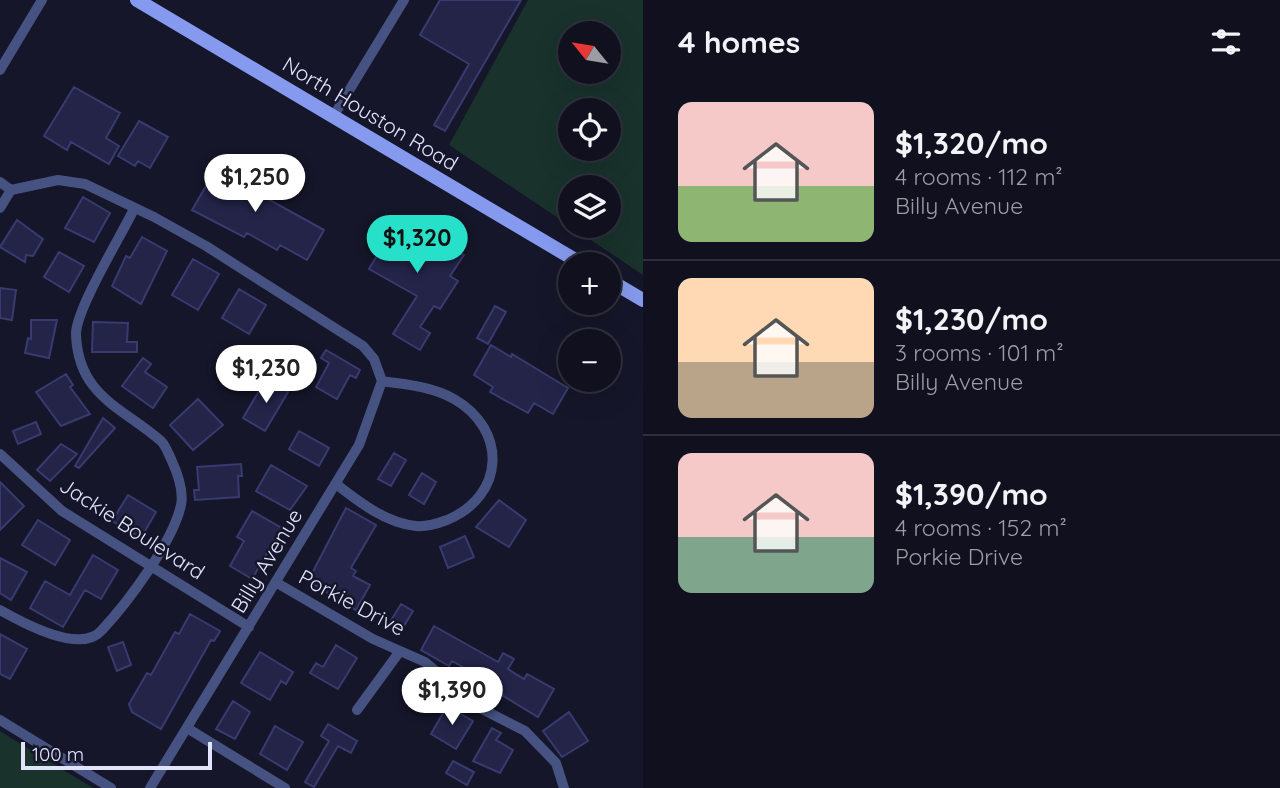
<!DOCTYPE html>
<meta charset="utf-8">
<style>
:root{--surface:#10101f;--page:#191928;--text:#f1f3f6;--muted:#9c9da4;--line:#30303d;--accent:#27e0c9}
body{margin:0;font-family:Quicksand,sans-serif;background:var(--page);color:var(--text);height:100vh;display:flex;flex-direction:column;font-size:26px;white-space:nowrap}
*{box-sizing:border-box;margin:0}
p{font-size:23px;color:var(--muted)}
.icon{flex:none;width:38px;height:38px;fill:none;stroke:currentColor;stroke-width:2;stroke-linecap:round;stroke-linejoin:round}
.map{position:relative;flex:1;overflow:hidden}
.side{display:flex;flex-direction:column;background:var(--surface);width:637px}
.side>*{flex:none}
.needle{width:46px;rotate:300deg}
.fabs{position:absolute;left:558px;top:21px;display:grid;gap:14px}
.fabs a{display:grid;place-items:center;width:63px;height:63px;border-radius:50%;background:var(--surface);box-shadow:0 7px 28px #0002,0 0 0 2px var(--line);font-size:35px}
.scale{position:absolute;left:21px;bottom:18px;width:191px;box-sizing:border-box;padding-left:7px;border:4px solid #e1e4fb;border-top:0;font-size:19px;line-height:24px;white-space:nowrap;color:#e1e4fb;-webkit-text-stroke:5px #151629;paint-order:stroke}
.price{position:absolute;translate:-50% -60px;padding:0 16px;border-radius:24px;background:#fff;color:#222;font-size:23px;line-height:46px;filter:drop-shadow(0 2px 4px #0008)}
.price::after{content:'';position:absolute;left:50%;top:42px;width:21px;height:16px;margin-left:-10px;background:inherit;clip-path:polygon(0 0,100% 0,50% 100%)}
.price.current{background:var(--accent);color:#111}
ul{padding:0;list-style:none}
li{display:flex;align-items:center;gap:21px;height:175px;padding:0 35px}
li+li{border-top:2px solid var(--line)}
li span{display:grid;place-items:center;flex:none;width:196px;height:140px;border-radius:14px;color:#555}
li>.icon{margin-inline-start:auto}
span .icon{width:84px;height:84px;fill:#fffc;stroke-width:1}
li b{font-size:30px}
h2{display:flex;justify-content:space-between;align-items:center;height:84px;padding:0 35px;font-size:30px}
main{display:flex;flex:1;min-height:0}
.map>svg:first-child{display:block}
.green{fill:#19322c;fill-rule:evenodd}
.building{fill:#232448;stroke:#393a70;stroke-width:2}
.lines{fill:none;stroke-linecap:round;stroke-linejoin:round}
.street{stroke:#465281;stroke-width:10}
.secondary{stroke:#859aee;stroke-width:14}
.labels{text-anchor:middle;stroke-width:5;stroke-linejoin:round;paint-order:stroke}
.street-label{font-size:21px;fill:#e1e4fb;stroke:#151629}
</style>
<main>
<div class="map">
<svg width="643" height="788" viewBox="0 0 643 788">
<rect width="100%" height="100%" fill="#151629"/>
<path class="green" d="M528,0H643V275L449,145ZM570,33H609V72H570ZM570,110H609V149H570ZM570,187H609V226H570Z
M0,731L3,733L93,788H0Z"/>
<path class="building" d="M440,0H521L445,131L434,125L469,64L420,35Z
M74,87L120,113L106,138L119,146L109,164L71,142L67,150L44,136Z
M139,121L168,137L150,168L138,161L135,166L118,156Z
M218,165L269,195L266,198L324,230L307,260L280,245L277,250L247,233L244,237L192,210Z
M83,197L110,213L94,242L65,228Z
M399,218L464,255L450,276L458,281L440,309L434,306L420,327L430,333L420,350L393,334L417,296L369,269Z
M17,220L43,239L33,256L26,255L25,262L0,247Z
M142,237L167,251L141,304L112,286L126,256L130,258Z
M59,252L84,266L69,292L44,277Z
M193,259L219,274L198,310L172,295Z
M0,288L16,290L12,320L0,318Z
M239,289L266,305L249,334L222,318Z
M495,306L506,312L488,344L477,338Z
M31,320H57L49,358L25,353L28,338L31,339Z
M93,322L128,323L127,342H137V352H92Z
M491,345L511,357L512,354L568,388L553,414L534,403L528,413L490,392L493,387L474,375Z
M326,350L360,370L356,378L350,375L337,399L316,387L329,363L321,358Z
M143,358L151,364L145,372L167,387L153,408L122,386Z
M66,374L73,385L70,387L90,414L61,426L36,392Z
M266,379L288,392L265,431L243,418Z
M198,399L223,425L193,450L170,425Z
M103,418L115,428L79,468L75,466Z
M36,422L41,434L18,444L13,431Z
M299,431L329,448L319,466L289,449Z
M61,444L77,454L50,481L37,470Z
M394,453L406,460L391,486L378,479Z
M241,464L242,476H238L239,497L195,500L194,490H199L197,467Z
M271,465L307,486L290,510L256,491Z
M422,473L436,482L424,504L409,495Z
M0,482L24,506L0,530Z
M128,495L156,512L141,538L112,521Z
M499,500L526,520L509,547L476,527Z
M346,508L376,525L351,568L356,571L353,576L370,585L356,610L308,581Z
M252,511L282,528L252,579L230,566L244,541L237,537Z
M38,520L70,540L55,565L22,545Z
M465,536L474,557L448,568L440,547Z
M93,555L118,570L101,599L85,590L63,627L30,608L45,581L70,595Z
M0,558L27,572L11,600L0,593Z
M401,604L413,611L399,634L387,627Z
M190,614L220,631L214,641L211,640L161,729L132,712L129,704L147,673L151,675L175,632L179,634Z
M434,626L498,662L503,653L514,659L508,669L524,679L527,674L554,689L538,717L492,689L489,694L465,680L470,671L452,661L449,666L421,650Z
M0,634L27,649L10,679L0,674Z
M123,642L131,665L117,671L108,647Z
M336,645L357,658L338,689L310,673L316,663L323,667Z
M260,652L293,672L286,684L281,681L270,700L241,683Z
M233,701L250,712L235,739L216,729Z
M447,706L473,721L456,749L431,734Z
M569,712L588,741L562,757L543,731Z
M328,724L357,741L351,753L338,746L314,787L305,782L329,741L321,736Z
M275,726L303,742L287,770L260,754Z
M492,728L501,733L496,740L513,750L500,773L473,761Z
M453,761L474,772L467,785L446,773Z"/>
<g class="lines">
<path class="street" d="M0,70L42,0
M333,117L404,0
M0,182L11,190L58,180L85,184L154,217L206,246L363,346L374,359L382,381L359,445L150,788
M0,208L11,190
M0,454L62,511L249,627
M336,484C359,502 386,523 416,526C426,527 439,523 447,520C505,496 508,430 454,399C431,386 407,385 382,381
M277,583L373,639L425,662L482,709L525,731L556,763L564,788
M0,610C23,623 81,655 102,630C128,602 173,542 181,505C184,491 177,472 171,459C168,453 166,446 161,441C122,407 78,396 76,334C76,309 121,236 134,209
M357,710L400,651
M0,720L111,788
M187,728L285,788"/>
<path class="secondary" d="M137,0L582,264
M609,280L643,300"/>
</g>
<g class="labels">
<g class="street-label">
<text transform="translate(370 114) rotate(31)" y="7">North Houston Road</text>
<text transform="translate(132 529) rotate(33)" y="7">Jackie Boulevard</text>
<text transform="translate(267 561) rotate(-59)" y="7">Billy Avenue</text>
<text transform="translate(352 603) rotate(28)" y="7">Porkie Drive</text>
</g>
</g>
</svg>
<div class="fabs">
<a><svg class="needle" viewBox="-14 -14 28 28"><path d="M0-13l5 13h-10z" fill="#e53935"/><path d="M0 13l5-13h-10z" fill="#9c9da4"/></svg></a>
<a><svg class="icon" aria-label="locate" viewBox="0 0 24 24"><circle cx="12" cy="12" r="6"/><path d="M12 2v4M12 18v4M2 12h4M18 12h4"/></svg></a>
<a><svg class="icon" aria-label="layers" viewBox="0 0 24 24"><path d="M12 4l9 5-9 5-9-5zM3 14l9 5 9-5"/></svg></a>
<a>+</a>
<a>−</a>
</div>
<div class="scale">100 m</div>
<b class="price" style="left:255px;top:214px">$1,250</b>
<b class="price current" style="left:417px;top:275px">$1,320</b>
<b class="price" style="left:266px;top:405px">$1,230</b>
<b class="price" style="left:452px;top:727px">$1,390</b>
</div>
<section class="side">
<h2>4 homes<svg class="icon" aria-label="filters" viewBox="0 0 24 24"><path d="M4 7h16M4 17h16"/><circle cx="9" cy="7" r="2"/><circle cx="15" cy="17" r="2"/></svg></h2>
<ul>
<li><span style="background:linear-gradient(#f6c9c9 60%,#8fb573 0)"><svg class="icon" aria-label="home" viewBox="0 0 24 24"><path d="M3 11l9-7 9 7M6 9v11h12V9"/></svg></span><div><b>$1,320/mo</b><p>4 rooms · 112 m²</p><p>Billy Avenue</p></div></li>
<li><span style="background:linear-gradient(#ffd9b3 60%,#b9a48a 0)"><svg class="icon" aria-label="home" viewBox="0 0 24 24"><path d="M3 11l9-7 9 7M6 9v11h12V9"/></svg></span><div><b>$1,230/mo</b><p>3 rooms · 101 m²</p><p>Billy Avenue</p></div></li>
<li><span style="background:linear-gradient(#f6c9c9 60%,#7fa58c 0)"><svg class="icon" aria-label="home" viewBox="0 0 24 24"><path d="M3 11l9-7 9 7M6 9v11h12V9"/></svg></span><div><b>$1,390/mo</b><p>4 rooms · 152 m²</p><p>Porkie Drive</p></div></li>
</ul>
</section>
</main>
